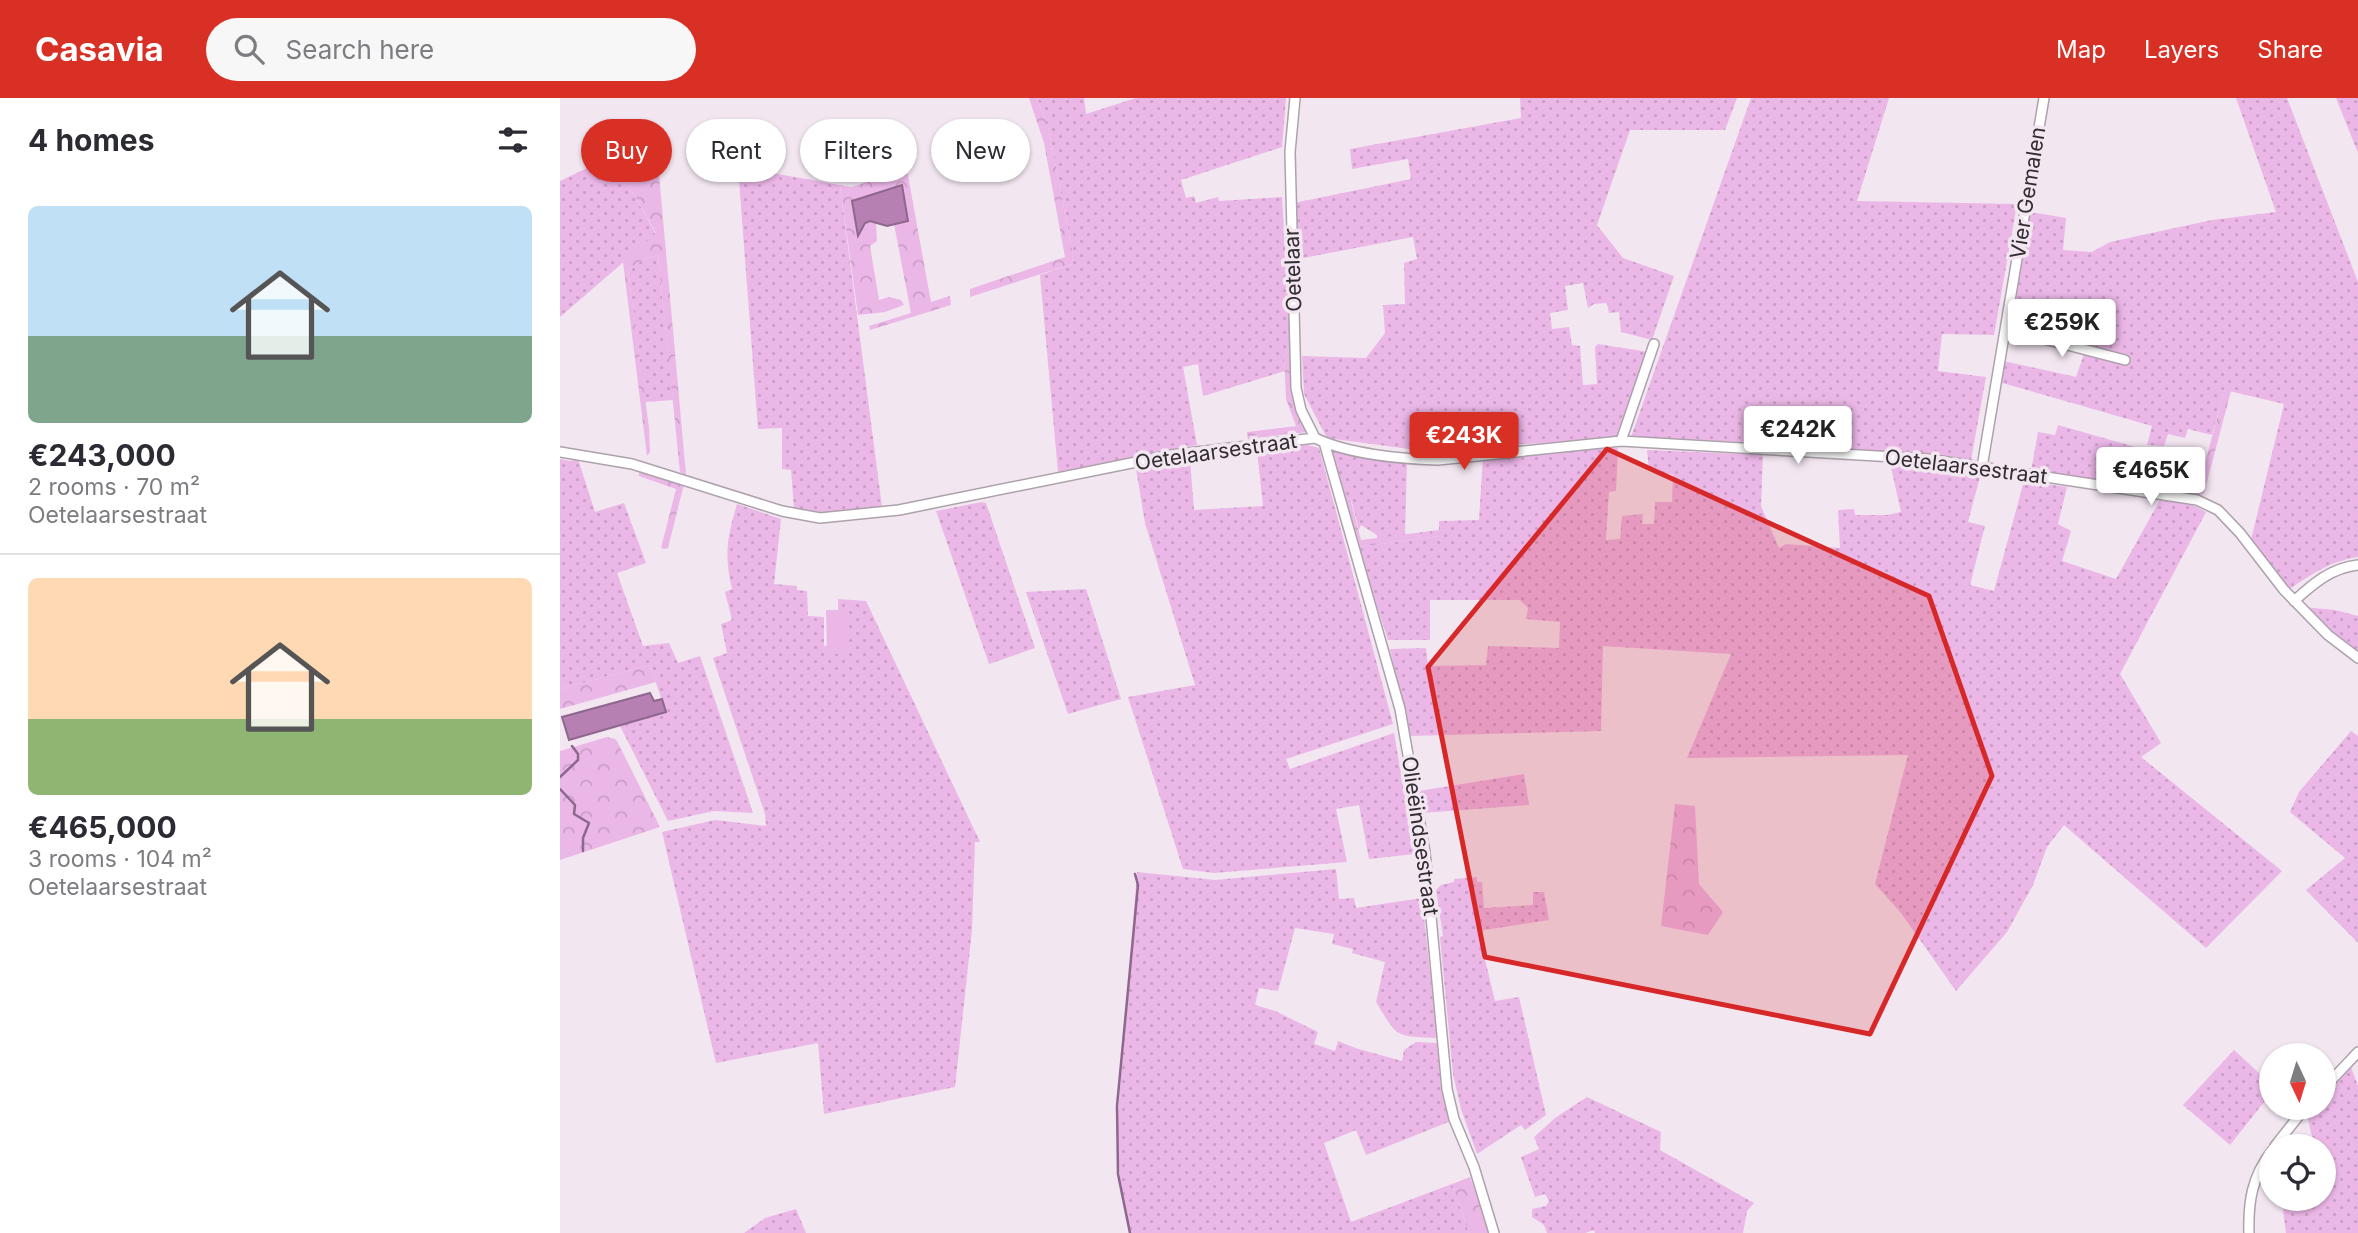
<!DOCTYPE html>
<meta charset="utf-8">
<style>
:root{--surface:#fff;--page:#f7f7f7;--text:#2b2b33;--muted:#7c7c81;--line:#e1e1e2;--accent:#d93025}
body{margin:0;font-family:Inter,sans-serif;background:var(--page);color:var(--text);height:100vh;display:flex;flex-direction:column;font-size:26px;white-space:nowrap}
*{box-sizing:border-box;margin:0}
p{font-size:23px;color:var(--muted)}
.icon{flex:none;width:38px;height:38px;fill:none;stroke:currentColor;stroke-width:2;stroke-linecap:round;stroke-linejoin:round}
.map{position:relative;flex:1;overflow:hidden}
.panel{display:flex;flex-direction:column;background:var(--surface);width:560px}
.panel>*{flex:none}
.guide{position:absolute;left:21px;top:21px;width:665px;height:63px;display:flex;gap:14px}
.needle{width:46px;rotate:176deg}
.fabs{position:absolute;left:1699px;top:945px;display:grid;gap:14px}
.fabs a{display:grid;place-items:center;width:77px;height:77px;border-radius:50%;background:var(--surface);box-shadow:0 2px 5px #0004;font-size:35px}
.price{position:absolute;translate:-50% -60px;padding:0 16px;border-radius:7px;background:#fff;color:#222;font-size:23px;line-height:46px;filter:drop-shadow(0 2px 4px #0008)}
.price::after{content:'';position:absolute;left:50%;top:42px;width:21px;height:16px;margin-left:-10px;background:inherit;clip-path:polygon(0 0,100% 0,50% 100%)}
.price.active{background:var(--accent);color:#fff}
ul{padding:0;list-style:none}
li{display:grid;align-content:center;gap:14px;height:371px;padding:0 28px}
li+li{border-top:2px solid var(--line)}
li span{display:grid;place-items:center;height:217px;border-radius:10px;color:#555}
li>.icon{margin-inline-start:auto}
span .icon{width:126px;height:126px;fill:#fffc;stroke-width:1}
li b{font-size:30px}
h2{display:flex;justify-content:space-between;align-items:center;height:84px;padding:0 28px;font-size:30px}
.pill{padding:0 24px;border-radius:32px;background:var(--surface);box-shadow:0 2px 5px #0004;font-size:24px;line-height:63px}
.pill.active{background:var(--accent);color:#fff}
header{display:flex;align-items:center;gap:42px;box-sizing:border-box;height:98px;padding:0 35px;background:var(--accent);color:#fff}
header strong{font-size:33px}
nav{display:flex;gap:38px;margin-inline-start:auto;font-size:24px}
.search{width:490px;height:63px;background:var(--page);display:flex;align-items:center;gap:18px;box-sizing:border-box;padding:0 24px;border-radius:38px;color:var(--muted);font-size:26px}
main{display:flex;flex:1;min-height:0}
.map>svg:first-child{display:block}
.grass{fill:url(#grass-dots)}
.forest{fill:url(#forest-crowns)}
.pitch{fill:#ebb7e7}
.water{fill:#b680b3;stroke:#8e678c;stroke-width:2}
.lines{fill:none;stroke-linecap:round;stroke-linejoin:round}
.stream{stroke:#8e678c;stroke-width:2.5}
.minor-casing{stroke:#ada2ac;stroke-width:12}
.minor{stroke:#fff;stroke-width:9}
.marked{fill:#d62828;fill-opacity:0.2;stroke:#d62828;stroke-width:5;stroke-linejoin:round}
.labels{text-anchor:middle;stroke-width:7;stroke-linejoin:round;paint-order:stroke}
.street-label{font-size:21px;fill:#312c30;stroke:#f2e6f1}
</style>
<header>
<strong>Casavia</strong>
<div class="search"><svg class="icon" aria-label="search" viewBox="0 0 24 24"><circle cx="10" cy="10" r="6"/><path d="M15 15l6 6"/></svg>Search here</div>
<nav><a>Map</a><a>Layers</a><a>Share</a></nav>
</header>
<main>
<section class="panel">
<h2>4 homes<svg class="icon" aria-label="filters" viewBox="0 0 24 24"><path d="M4 7h16M4 17h16"/><circle cx="9" cy="7" r="2"/><circle cx="15" cy="17" r="2"/></svg></h2>
<ul>
<li><span style="background:linear-gradient(#bfe0f5 60%,#7fa58c 0)"><svg class="icon" aria-label="home" viewBox="0 0 24 24"><path d="M3 11l9-7 9 7M6 9v11h12V9"/></svg></span><div><b>€243,000</b><p>2 rooms · 70 m²</p><p>Oetelaarsestraat</p></div></li>
<li><span style="background:linear-gradient(#ffd9b3 65%,#8fb573 0)"><svg class="icon" aria-label="home" viewBox="0 0 24 24"><path d="M3 11l9-7 9 7M6 9v11h12V9"/></svg></span><div><b>€465,000</b><p>3 rooms · 104 m²</p><p>Oetelaarsestraat</p></div></li>
</ul>
</section>
<div class="map">
<svg width="1798" height="1135" viewBox="0 0 1798 1135">
<defs>
<pattern id="grass-dots" width="8" height="8" patternUnits="userSpaceOnUse" patternTransform="scale(1.75)"><rect width="8" height="8" fill="#ebb7e7"/><path d="M2 2h.1M6 6h.1" fill="none" stroke="#ca9ec6" stroke-width="1.8" stroke-linecap="round"/></pattern>
<pattern id="forest-crowns" width="20" height="18" patternUnits="userSpaceOnUse" patternTransform="scale(1.75)"><rect width="20" height="18" fill="#ebb7e7"/><path d="M2 6a3 3 0 1 1 6 0M12 15a3 3 0 1 1 6 0" fill="none" stroke="#ca9ec6"/></pattern>
</defs>
<rect width="100%" height="100%" fill="#f2e6f1"/>
<path class="grass" d="M477,0H524L526,16L576,0H726L722,49L621,82L626,100L634,98L636,105L658,99L659,103L722,99L731,251L724,258L725,273L643,298L638,266L623,269L637,347L498,374L480,177L512,166L513,157L488,28Z
M960,0H1177L1165,32H1070L1037,127L1063,160L1114,178L1092,242L1061,234L1059,214L1049,215L1047,205L1034,206L1028,210L1023,185L1005,188L1008,212L990,215L992,231L1009,229L1012,247L1020,248L1023,287L1037,286L1035,249L1038,246L1088,254L1058,336L1056,340L864,353L767,340L744,296L742,258L806,260L825,235L823,207L845,206L844,165L857,161L853,139L738,161L734,105L851,81L848,61L792,71L790,51L961,20Z
M1191,0H1329L1297,103L1457,106L1434,237L1382,236L1378,273L1426,279L1411,362L1203,345L1071,339Z
M1676,0H1727L1798,184V459C1771,463 1753,475 1731,490H1726L1690,446L1724,306L1665,292L1652,337L1628,331L1625,340L1608,336L1604,348L1587,347L1592,328L1439,284L1443,263L1516,279L1524,256L1566,267L1569,261L1509,245L1525,210L1505,206L1488,239L1450,229L1470,114L1506,120L1503,152L1532,154L1550,144L1652,122L1716,114Z
M1776,0H1798V55Z
M52,58L96,136L0,219V83Z
M178,69L280,87L322,409L267,415L234,411L231,372L222,371V330L198,331Z
M98,157L113,302L85,304L68,172L83,162Z
M1498,327L1586,352L1576,388L1471,373L1478,334L1495,337Z
M747,347L759,350L833,626L726,661L730,671L834,635L855,756L809,761L799,707L776,711L787,764L654,775L623,771L568,599L635,587L585,425L576,371L630,361L634,412L703,408L697,352Z
M1046,350H1058L1056,393L1049,394L1046,442L1060,441L1062,418L1083,416L1082,426H1094L1095,404H1112L1113,377L1089,372L1087,352L1203,357L1201,408L1219,450L1226,446L1280,450L1278,412L1294,411L1295,417H1327L1341,414L1330,365L1421,375L1408,424L1425,428L1410,487L1434,493L1464,383L1507,389L1498,426L1511,433L1502,463L1556,481L1600,402L1633,407L1646,414L1560,576L1601,645L1581,659L1722,773L1646,850L1504,727L1487,749L1473,787L1447,834L1396,893L1341,815L1315,786L1348,657L1127,660L1171,556L1043,548L1041,633L849,638L830,551L866,550L868,568L926,567L928,548L999,550L1000,524L966,521L968,510L960,502H870V542H828L798,449L879,438V423L919,422L923,359Z
M774,351L847,363L845,437L817,441V437L801,427L799,432L791,401H784L771,352Z
M0,361L10,363L18,361L35,414L64,405L86,465L57,475L83,548L109,545L118,565L140,558L193,715L154,713L108,723L60,628L106,614L90,567L0,591Z
M422,404L426,405L475,550L429,566L376,413Z
M177,406L221,421L214,486L237,488V492L247,493L248,518L264,519V548L279,546L278,501L306,503L420,744H415L412,832L395,989L264,1016L258,945L156,965L102,734L155,722L206,728L205,716L153,560L167,555L161,526L172,522L165,494L172,491C164,456 167,440 177,406Z
M526,491L561,601L508,616L466,494Z
M1743,509L1775,512L1798,518V558Z
M1791,633L1798,638V845L1746,792L1785,760L1730,714L1739,694Z
M964,676L969,707L862,715L859,693Z
M776,771L779,801L794,800L796,810L862,800L877,940C834,938 838,940 816,904L825,864L792,855L793,851L772,846L774,836L735,830L718,893L699,890L695,907L715,913L758,934L754,946L775,953L778,943L795,950L842,963L844,952L856,944L877,945L881,989L891,1023L806,1057L796,1032L764,1045L791,1124L892,1086L909,1135H570L560,1084L557,1029L577,774L655,782Z
M917,779V784H922L924,810L973,807V794H984L989,822L918,833L935,903L959,899L986,1017L965,1032L961,1027L917,1056L901,1011L893,976L880,839L883,838L876,792L881,787L894,784V781Z
M1674,952L1711,986L1712,994L1670,1047L1623,1007Z
M1791,969L1798,988V1135H1726L1723,1112L1728,1108L1764,1101V1048H1754L1747,1017L1753,1010H1764V997Z
M1027,999L1101,1034L1100,1052L1194,1105L1187,1113L1183,1135H1035L1034,1132L1025,1135H987L984,1127L972,1119V1111L986,1108L989,1103L985,1096L975,1099L961,1059L979,1051L974,1039L995,1020Z
M236,1111L246,1135H184L205,1120Z"/>
<path class="forest" d="M469,0H477L488,28L513,157L512,166L410,199V191L505,159L484,45Z
M43,43L97,54L126,377L120,374L98,157L83,162L68,172L89,330L90,354L87,358L63,164L96,135Z
M347,72L371,204L390,198L391,207L310,232L309,228L351,215L334,126L348,122L342,88L292,103L299,137L305,125L310,123L316,125L317,143L310,148L319,202L329,199L341,202L344,207L325,214L298,217L280,87L291,89Z
M731,251L734,301L747,334L688,341L687,334L736,328L726,301L724,258Z
M1665,291L1671,293L1644,395L1636,398Z
M79,371L124,386L108,450L105,451L101,450L116,391L79,378Z
M790,400L801,442L879,432V438L798,449L784,401Z
M90,567L96,584L0,611V591Z
M47,639L55,641L57,643L100,729L0,762V653Z
M1115,706L1135,708L1139,786L1163,814L1148,837L1101,828Z
M910,1079L931,1135H909L892,1086Z"/>
<path class="pitch" d="M266,512H288L289,556H267Z"/>
<path class="water" d="M342,87L348,123L327,128L310,123L305,125L298,138L292,103Z
M90,595L94,603L102,601L106,614L9,642L2,619Z"/>
<g class="lines">
<path class="stream" d="M0,679L18,662V656L12,648
M0,691L15,707L14,716L29,725L23,740V753
M570,1135L558,1076L557,1008L578,787L575,776"/>
<defs>
<path id="minor" d="M735,0L730,54L736,290L741,312L755,340
M1446,231L1565,262
M1061,343L1094,246
M764,344L840,611L865,754L887,991L894,1021L914,1069L934,1135
M0,354L72,366L222,413L260,420L339,412L611,357L755,340C788,356 841,361 878,362L1061,343L1368,361L1637,402L1658,412L1680,435L1724,492L1768,537L1798,560
M1422,369L1484,0
M1734,503C1754,485 1771,470 1798,467
M1764,990L1798,954
M1715,1048L1745,1010
M1689,1135C1688,1104 1692,1078 1712,1053"/>
</defs>
<use href="#minor" class="minor-casing"/>
<use href="#minor" class="minor"/>
</g>
<path class="marked" d="M1047,351L1369,498L1432,678L1310,936L925,859L868,569Z"/>
<g class="labels">
<g class="street-label">
<text transform="translate(1468 95) rotate(-81)" y="7">Vier Gemalen</text>
<text transform="translate(733 172) rotate(-92)" y="7">Oetelaar</text>
<text transform="translate(656 354) rotate(-8)" y="7">Oetelaarsestraat</text>
<text transform="translate(1406 369) rotate(7)" y="7">Oetelaarsestraat</text>
<text transform="translate(860 738) rotate(82)" y="7">Olieëindsestraat</text>
</g>
</g>
</svg>
<div class="fabs">
<a><svg class="needle" viewBox="-14 -14 28 28"><path d="M0-13l5 13h-10z" fill="#e53935"/><path d="M0 13l5-13h-10z" fill="#7c7c81"/></svg></a>
<a><svg class="icon" aria-label="locate" viewBox="0 0 24 24"><circle cx="12" cy="12" r="6"/><path d="M12 2v4M12 18v4M2 12h4M18 12h4"/></svg></a>
</div>
<b class="price" style="left:1502px;top:261px">€259K</b>
<b class="price" style="left:1238px;top:368px">€242K</b>
<b class="price active" style="left:904px;top:374px">€243K</b>
<b class="price" style="left:1591px;top:409px">€465K</b>
<div class="guide">
<a class="pill active">Buy</a>
<a class="pill">Rent</a>
<a class="pill">Filters</a>
<a class="pill">New</a>
</div>
</div>
</main>
